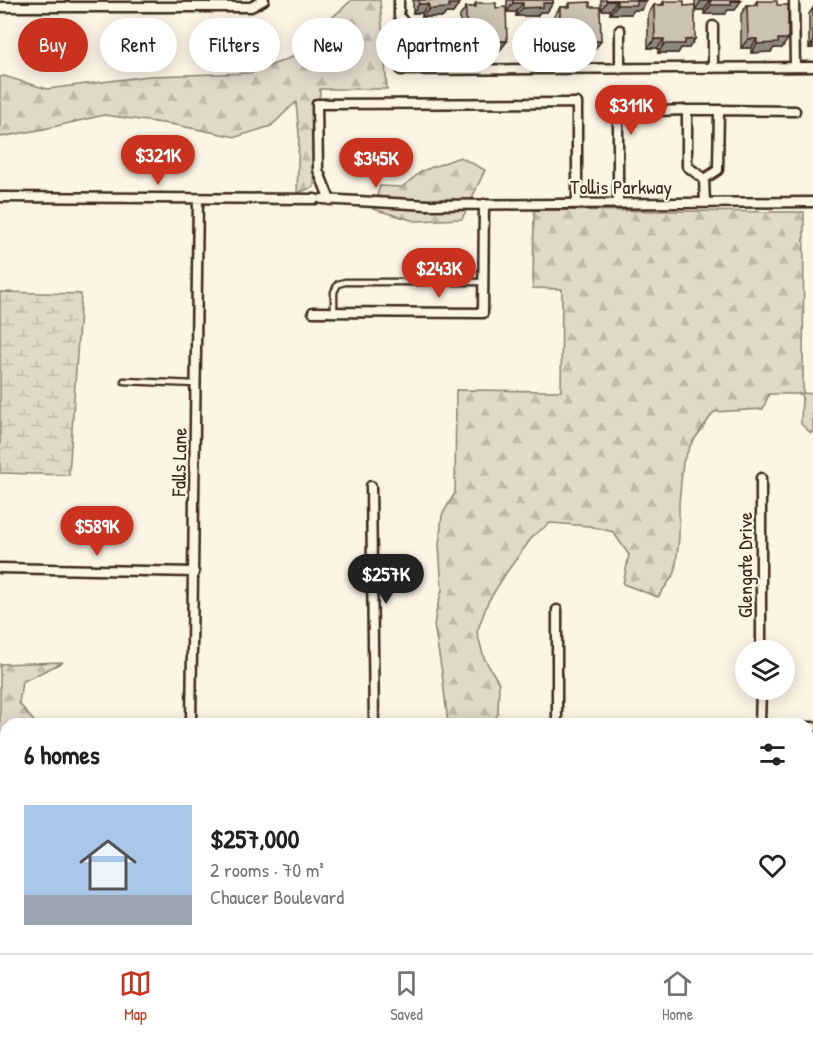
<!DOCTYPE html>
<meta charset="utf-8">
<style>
:root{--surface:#fff;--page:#f2f2f2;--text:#222;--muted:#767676;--line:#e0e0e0;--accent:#c8321e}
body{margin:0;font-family:"Patrick Hand",sans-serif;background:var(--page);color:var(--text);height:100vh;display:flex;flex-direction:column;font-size:22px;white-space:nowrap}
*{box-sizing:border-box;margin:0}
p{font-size:20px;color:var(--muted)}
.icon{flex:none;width:33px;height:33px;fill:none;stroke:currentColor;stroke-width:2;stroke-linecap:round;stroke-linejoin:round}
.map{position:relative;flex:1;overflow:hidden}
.sheet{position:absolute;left:0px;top:718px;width:813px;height:236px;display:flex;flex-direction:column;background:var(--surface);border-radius:18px 18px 0 0;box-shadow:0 3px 15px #0003}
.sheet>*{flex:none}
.banner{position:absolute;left:18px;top:18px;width:777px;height:54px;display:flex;gap:12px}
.buttons{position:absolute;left:735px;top:640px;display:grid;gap:12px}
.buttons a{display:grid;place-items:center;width:60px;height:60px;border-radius:50%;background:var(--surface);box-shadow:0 3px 15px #0003;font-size:30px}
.price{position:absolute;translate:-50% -51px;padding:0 14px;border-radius:21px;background:var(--accent);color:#fff;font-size:20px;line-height:39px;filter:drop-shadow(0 2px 3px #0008)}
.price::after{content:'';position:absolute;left:50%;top:36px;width:18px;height:14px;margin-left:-9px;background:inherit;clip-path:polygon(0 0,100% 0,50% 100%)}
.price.on{background:#222;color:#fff}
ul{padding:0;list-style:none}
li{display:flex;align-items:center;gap:18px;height:150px;padding:0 24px}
li span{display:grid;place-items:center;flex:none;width:168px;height:120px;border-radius:0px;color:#555}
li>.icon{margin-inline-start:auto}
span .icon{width:72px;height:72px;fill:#fffc;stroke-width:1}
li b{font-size:26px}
h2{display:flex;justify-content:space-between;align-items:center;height:72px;padding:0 24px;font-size:26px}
.chip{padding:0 21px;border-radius:27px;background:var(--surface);box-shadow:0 3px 15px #0003;font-size:21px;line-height:54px}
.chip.on{background:var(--accent);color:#fff}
.menu{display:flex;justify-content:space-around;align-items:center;height:84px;border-top:2px solid var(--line);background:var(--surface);font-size:16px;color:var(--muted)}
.menu a{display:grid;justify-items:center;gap:3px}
.menu .on{color:var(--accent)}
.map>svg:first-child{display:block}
.forest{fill:url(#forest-firs);stroke:#8e8173;stroke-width:1.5}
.wetland{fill:url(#wetland-marsh);stroke:#8e8173;stroke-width:1.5}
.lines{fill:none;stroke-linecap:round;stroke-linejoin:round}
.service-casing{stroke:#3b2a1e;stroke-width:9}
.minor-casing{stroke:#3b2a1e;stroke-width:13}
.service{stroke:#fcf5e5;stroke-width:4.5}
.minor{stroke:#fcf5e5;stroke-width:8}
.wall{fill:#afa79a;stroke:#3b2a1e;stroke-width:1.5}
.shaded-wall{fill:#8f887d;stroke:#3b2a1e;stroke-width:1.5}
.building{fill:#ccc2b3;stroke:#3b2a1e;stroke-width:1.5}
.labels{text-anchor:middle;stroke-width:4.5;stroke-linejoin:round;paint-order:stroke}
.street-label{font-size:20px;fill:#3b2a1e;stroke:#fcf5e5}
</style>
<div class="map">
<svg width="813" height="953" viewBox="0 0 813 953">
<defs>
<pattern id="forest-firs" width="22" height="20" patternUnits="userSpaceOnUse" patternTransform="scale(1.5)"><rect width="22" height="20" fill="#e0d8c8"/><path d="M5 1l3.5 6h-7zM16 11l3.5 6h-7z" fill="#c1baab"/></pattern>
<pattern id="wetland-marsh" width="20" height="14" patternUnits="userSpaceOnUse" patternTransform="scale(1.5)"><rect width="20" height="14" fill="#e0d8c8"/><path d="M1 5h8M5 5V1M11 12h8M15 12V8" fill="none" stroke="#c1baab"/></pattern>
</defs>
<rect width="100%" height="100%" fill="#fcf5e5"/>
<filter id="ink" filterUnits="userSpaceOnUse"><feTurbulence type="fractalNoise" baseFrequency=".0167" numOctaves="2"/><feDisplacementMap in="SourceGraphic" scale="12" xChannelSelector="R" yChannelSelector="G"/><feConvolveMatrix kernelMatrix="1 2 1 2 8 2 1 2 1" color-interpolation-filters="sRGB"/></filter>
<g filter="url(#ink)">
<path class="forest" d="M352,0H380L387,89H320L314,187L297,193L299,134L296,102L271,126L236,137L176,125L104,115L44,129L0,137V77L4,76L47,89L149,76L252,73L292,57L311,36Z
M460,157L485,170L462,219L415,221L373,209L380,186L402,187L422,171Z
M534,210L804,212L803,393L813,394V432L811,433L801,424L802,394H769L763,409L714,412L691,444L683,462L679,503V538L675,573L658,597L623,584L629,555L613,532L589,526L550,523L533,536L506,573L488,602L477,632L484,658L499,683L498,713L493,724H448L442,673L434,625L437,608L442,590L439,545L442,515L455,493L456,390L561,391L562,289L533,288Z
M63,662L22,682L19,703L36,724H6V894L0,911V664Z
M19,948H109L111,953H20Z"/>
<path class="wetland" d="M0,292L81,294L69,475L0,473Z"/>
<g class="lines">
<defs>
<path id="service" d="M334,311V292L338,284L345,282H483
M124,381L196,384"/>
<path id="minor" d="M399,0V16L408,28V70
M794,0L795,67
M0,7H251L264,0
M713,26V68
M620,30V69
M527,31V69
M431,32L432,70
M401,70L813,67
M719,110L795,111
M704,179L687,166V110H719L718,170L704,179L705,203
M0,197L315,199
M322,199L428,205L813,202
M330,200L318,170L317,104L577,103V204
M618,204V115L624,112L687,110
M313,312L483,313L484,204
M371,486L374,724
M0,568L194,572
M761,651V478
M191,724L198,199
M557,724V610
M760,724L761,690
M807,727H813
M190,948V953
M577,948L579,953
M759,948V953
M373,953V948"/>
</defs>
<use href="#service" class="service-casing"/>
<use href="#minor" class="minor-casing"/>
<use href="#service" class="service"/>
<use href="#minor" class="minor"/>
</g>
<path class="wall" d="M413,0H459V4L453,13H446L443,17H422V13H413Z
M507,0H553V3L547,12H540L537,16H516V12H507Z
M601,0H647L641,10H634L631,14H610V10H601Z
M695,0H741L735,10H728L725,14H704V10H695Z
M664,1L684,6L689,48H681L678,53H658V48H648V14L654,5H661Z
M757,1L782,48H774L771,52L751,53V48H741V14L747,5H754Z
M476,3L507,41L500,50H493L490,55H470V50H460V16L466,7H473Z
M570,3L590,7L601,41L594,50H587L584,54H564V49H554V16L560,7H567Z
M813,8V48H809V14Z"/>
<path class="shaded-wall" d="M607,1H617L610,10H601Z
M637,1H647L641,10H634L631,14H610L617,5Z
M701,1H711L704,10H695Z
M731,1H741L735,10H728L725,14H704L711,5Z
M513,3H523L516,12H507Z
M543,3H553L547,12H540L537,16H516L523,8Z
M419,4H429L422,13H413Z
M449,4H459L453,13H446L443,17H422L429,9Z
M655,39H664L658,48H648Z
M695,39L689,48H681L678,53H658L664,44L685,40Z
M748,39H757L751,48H741Z
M778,39H788L782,48H774L771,52L751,53L757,44Z
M570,40L564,49H554L560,41Z
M466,41H476L470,50H460Z
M496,41H507L500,50H493L490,55H470L476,46Z
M590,41H601L594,50H587L584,54H564L570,45Z
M813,42V48H809Z"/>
<path class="building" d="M419,0H459V4H449V8L429,9V4H419Z
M513,0H553V3H543V7L523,8V3H513Z
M607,0H647V1H637V5H617V1H607Z
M701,0H741V1H731V5H711V1Z
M664,1H684V6L695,5V39L685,40V44H664V39H655L654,5H664Z
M757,1H777V5H788V39H778V43L757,44V39H748L747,5H757Z
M590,2V7H600L601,41H590V45H570V40L560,41V7H570V3Z
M476,3H496V8L506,7L507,41H496V46H476V41H466V7H476Z"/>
</g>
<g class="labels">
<g class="street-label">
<text x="621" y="194">Tollis Parkway</text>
<text transform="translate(179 462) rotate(-89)" y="7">Falls Lane</text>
<text transform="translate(745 565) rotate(-90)" y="7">Glengate Drive</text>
</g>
</g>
</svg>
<div class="buttons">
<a><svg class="icon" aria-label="layers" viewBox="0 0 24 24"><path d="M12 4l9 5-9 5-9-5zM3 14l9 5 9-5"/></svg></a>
</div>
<b class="price" style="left:631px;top:136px">$311K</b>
<b class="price" style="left:158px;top:186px">$321K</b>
<b class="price" style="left:376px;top:189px">$345K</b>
<b class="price" style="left:439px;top:299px">$243K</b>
<b class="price" style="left:97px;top:557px">$589K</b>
<b class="price on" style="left:386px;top:605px">$257K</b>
<div class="banner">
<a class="chip on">Buy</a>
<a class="chip">Rent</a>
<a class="chip">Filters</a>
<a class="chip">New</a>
<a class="chip">Apartment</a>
<a class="chip">House</a>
</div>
<section class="sheet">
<h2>6 homes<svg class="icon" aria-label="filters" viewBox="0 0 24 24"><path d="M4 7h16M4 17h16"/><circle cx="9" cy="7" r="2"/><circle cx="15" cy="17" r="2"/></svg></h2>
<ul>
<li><span style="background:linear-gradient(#a9c7e8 75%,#9aa5b1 0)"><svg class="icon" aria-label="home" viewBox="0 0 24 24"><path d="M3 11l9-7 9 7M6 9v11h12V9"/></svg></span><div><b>$257,000</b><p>2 rooms · 70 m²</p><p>Chaucer Boulevard</p></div><svg class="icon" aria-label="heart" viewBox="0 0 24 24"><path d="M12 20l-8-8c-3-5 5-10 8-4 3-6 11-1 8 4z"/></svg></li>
</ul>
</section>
</div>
<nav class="menu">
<a class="on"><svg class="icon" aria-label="map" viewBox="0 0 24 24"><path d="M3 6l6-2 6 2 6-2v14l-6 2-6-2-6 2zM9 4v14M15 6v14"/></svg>Map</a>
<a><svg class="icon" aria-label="saved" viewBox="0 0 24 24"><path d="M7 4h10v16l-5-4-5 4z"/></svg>Saved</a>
<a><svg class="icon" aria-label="home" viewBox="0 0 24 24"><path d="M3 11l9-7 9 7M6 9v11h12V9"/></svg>Home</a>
</nav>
